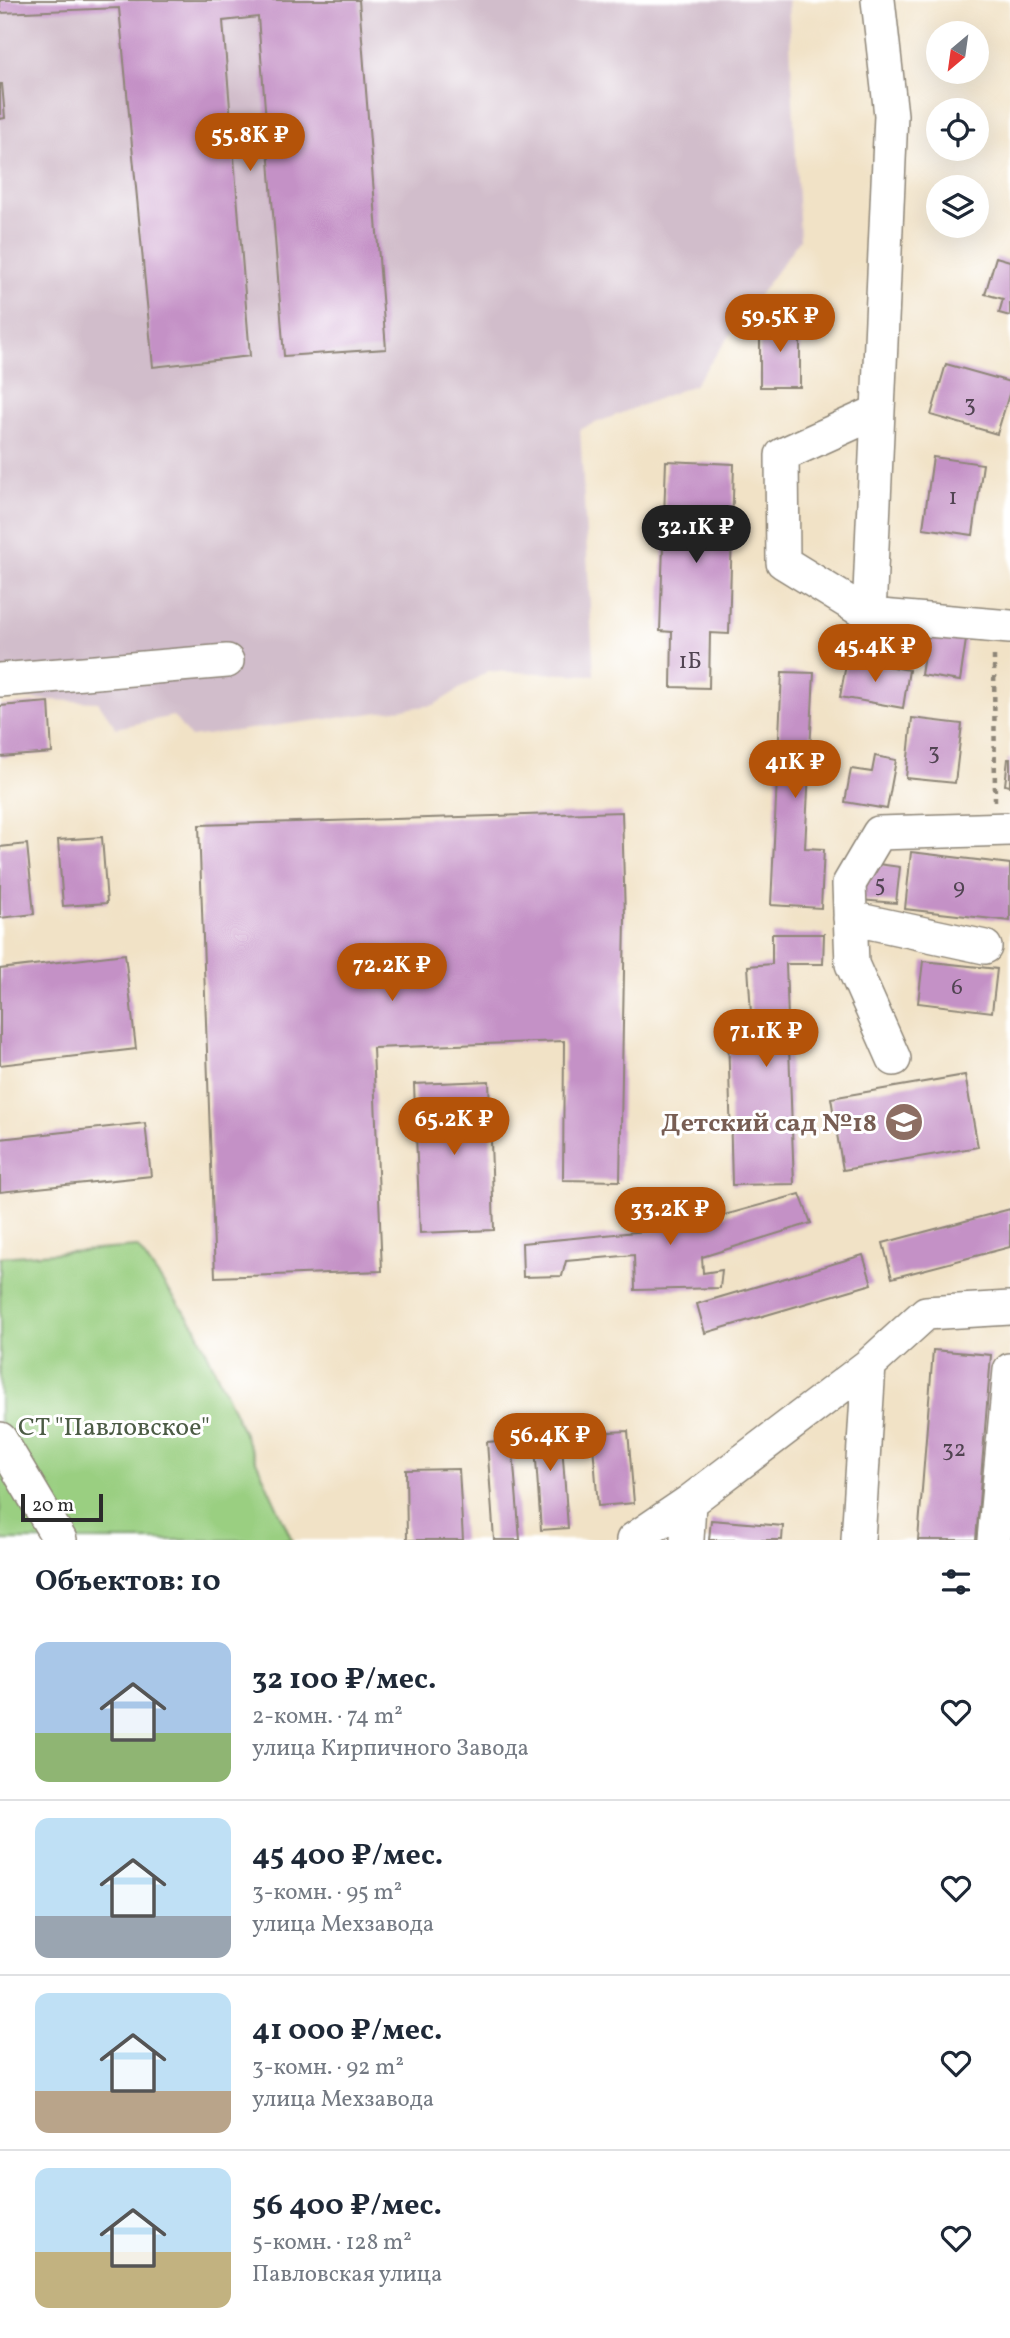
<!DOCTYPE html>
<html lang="ru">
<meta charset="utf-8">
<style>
:root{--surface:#fff;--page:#f6f6f7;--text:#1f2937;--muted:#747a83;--line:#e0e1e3;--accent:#b45309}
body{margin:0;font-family:Vollkorn,serif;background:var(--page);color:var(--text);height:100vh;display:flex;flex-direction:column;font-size:26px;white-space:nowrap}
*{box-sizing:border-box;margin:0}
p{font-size:23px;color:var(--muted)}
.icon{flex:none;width:38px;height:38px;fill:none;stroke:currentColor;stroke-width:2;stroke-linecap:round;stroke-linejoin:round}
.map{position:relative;height:1540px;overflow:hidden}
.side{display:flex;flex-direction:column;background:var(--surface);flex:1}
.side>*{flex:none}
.needle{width:46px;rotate:209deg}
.fabs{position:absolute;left:926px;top:21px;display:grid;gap:14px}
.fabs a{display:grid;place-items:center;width:63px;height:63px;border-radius:50%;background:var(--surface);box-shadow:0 7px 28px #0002;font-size:35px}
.scale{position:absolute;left:21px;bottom:18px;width:82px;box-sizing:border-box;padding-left:7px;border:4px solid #2b2b2b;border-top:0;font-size:19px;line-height:24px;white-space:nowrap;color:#2b2b2b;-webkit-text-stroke:5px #fff;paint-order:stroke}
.price{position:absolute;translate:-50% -60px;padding:0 16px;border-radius:24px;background:var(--accent);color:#fff;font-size:23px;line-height:46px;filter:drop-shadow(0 2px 4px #0008)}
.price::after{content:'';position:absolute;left:50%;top:42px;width:21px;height:16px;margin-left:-10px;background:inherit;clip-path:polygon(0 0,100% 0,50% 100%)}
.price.current{background:#222;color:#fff}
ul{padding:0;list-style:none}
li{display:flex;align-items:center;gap:21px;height:175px;padding:0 35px}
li+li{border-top:2px solid var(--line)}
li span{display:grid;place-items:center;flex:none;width:196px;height:140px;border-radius:14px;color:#555}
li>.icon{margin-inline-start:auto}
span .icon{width:84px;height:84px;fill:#fffc;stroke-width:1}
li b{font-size:30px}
h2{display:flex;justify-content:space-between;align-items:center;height:84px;padding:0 35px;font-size:30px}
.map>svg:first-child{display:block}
.industrial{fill:#d1bdcb}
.green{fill:#9acf81;stroke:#627d56;stroke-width:2}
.building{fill:#c491c6}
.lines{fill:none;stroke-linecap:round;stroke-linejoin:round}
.minor-casing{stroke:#8e8678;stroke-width:36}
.path{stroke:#8e8678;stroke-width:4.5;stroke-dasharray:5 5;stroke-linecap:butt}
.minor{stroke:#fff;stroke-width:33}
.labels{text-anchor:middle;stroke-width:6;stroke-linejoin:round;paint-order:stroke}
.number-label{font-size:23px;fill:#514452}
.education-label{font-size:26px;font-weight:bold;fill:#785e54;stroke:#fff;text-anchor:end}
.park-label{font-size:26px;fill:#4c5c45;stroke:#fff}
</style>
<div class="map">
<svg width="1010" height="1540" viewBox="0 0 1010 1540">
<rect width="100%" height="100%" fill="#fff"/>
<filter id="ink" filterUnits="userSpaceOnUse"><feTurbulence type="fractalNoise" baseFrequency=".0143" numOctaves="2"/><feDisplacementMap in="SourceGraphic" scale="14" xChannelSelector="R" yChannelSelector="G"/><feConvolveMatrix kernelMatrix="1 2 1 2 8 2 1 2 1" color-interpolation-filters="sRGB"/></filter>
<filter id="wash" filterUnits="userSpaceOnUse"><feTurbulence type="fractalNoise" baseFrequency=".00686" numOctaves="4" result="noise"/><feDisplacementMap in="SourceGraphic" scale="28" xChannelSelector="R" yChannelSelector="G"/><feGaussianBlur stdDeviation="1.57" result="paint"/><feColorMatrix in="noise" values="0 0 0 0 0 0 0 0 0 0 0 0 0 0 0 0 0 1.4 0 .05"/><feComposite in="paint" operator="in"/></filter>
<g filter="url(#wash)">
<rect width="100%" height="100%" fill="#f1e2c6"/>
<path class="industrial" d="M0,0H788L800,239L694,385L580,429L594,675L488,671L434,705L190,737L173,716L116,728L98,702L0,698Z"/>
<path class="green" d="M137,1247L196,1328L292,1540H0V1257Z"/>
<g id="blocks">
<path class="building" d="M0,0H359L386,349L284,356L258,17L223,21L250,356L153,367L119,8L0,13Z
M0,84H2L5,118L0,119Z
M996,257L1010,261V316L999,313L1003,299L985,294Z
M760,322H800V387H760Z
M946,364L1010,382V391L997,434L931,415Z
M933,457L983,464L973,535L923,528Z
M666,461L734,464L729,634L710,633L709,688L671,687L672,632L660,631Z
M927,635L966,640L960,681L921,675Z
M847,659L909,670L903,708L840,697Z
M782,672L814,673L805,848L824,849L821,908L771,905Z
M49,702L52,753L0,757V706Z
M912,718L962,724L955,783L906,778Z
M875,756L896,760L887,809L845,802L851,769L872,772Z
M1008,759H1010V786L1005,785Z
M622,812L625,918L620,1181L563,1180L564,1041L373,1048L382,1271L215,1277L199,825Z
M102,837L107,903L63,906L58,840Z
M27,844L34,914L0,918V847Z
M911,852L1010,864V921L905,909Z
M864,862L900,867L896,903L860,900Z
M772,934H824L823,964H786L794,1184L732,1185L728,1030L752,1029L748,966L772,964Z
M125,954L136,1049L0,1065V969Z
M923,961L997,969L992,1012L918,1003Z
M965,1075L978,1147L843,1170L831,1098Z
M489,1081L494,1230L420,1233L414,1084Z
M145,1123L151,1176L0,1192V1139Z
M800,1194L811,1223L702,1257L703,1273L722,1270L720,1288L635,1290L634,1255L566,1261L562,1276L523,1277L522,1243L678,1228Z
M1010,1209V1247L892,1278L883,1243Z
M863,1255L872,1284L705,1333L697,1304Z
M933,1350L991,1355L976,1540H918Z
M560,1416L568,1528L541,1530L533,1418Z
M628,1431L634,1503L598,1506L592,1433Z
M512,1440L520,1540H494L487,1442Z
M459,1469L463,1540H407L406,1470Z
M711,1520L783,1526L782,1540H709Z"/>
</g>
</g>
<g filter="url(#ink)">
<use href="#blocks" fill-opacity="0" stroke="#8e8678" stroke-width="2"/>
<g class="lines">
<defs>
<path id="minor" d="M877,412L782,455L783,562L869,615L1010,627
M869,615L891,115L878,0
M0,680L227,661
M850,918L985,947
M894,1059L852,964L849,884L879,833L1010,829
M0,1439L60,1540
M633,1540L689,1502L869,1365
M687,1540L689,1502
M858,1540L869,1365L926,1313L1010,1308
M994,1540L1010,1370"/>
</defs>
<use href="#minor" class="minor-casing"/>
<path class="path" d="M994,656L995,801"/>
<use href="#minor" class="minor"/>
</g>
</g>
<defs>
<symbol id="school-disc" viewBox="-11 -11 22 22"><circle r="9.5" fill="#8d6e63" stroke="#fff"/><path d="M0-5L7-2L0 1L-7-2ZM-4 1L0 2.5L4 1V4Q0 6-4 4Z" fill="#fff"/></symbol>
</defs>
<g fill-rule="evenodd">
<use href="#school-disc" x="882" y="1100" width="44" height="44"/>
</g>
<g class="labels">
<g class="number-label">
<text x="970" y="411">3</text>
<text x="953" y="504">1</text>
<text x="690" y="668">1Б</text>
<text x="934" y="759">3</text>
<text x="880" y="891">5</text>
<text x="959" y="894">9</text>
<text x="957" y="994">6</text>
<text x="954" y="1456">32</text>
</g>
<g class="education-label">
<text x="877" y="1131">Детский сад №18</text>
</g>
<g class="park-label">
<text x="114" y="1435">СТ "Павловское"</text>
</g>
</g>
</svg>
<div class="fabs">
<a><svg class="needle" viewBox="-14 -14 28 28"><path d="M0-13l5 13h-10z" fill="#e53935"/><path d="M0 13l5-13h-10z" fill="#747a83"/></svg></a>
<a><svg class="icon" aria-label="locate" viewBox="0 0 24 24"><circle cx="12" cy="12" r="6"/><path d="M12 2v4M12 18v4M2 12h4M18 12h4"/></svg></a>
<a><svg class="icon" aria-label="layers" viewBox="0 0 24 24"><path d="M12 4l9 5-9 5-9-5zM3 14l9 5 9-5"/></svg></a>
</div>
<div class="scale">20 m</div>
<b class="price" style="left:250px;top:173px">55.8K ₽</b>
<b class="price" style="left:780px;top:354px">59.5K ₽</b>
<b class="price current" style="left:696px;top:565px">32.1K ₽</b>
<b class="price" style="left:875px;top:684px">45.4K ₽</b>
<b class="price" style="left:795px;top:800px">41K ₽</b>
<b class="price" style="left:392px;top:1003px">72.2K ₽</b>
<b class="price" style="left:766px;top:1069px">71.1K ₽</b>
<b class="price" style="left:454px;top:1157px">65.2K ₽</b>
<b class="price" style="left:670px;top:1247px">33.2K ₽</b>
<b class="price" style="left:550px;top:1473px">56.4K ₽</b>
</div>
<section class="side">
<h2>Объектов: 10<svg class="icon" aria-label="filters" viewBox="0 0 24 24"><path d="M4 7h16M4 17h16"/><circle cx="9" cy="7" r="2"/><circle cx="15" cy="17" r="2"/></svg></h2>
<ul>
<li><span style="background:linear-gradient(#a9c7e8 65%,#8fb573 0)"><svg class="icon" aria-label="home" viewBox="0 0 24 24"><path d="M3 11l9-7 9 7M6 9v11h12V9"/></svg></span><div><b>32 100 ₽/мес.</b><p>2-комн. · 74 m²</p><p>улица Кирпичного Завода</p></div><svg class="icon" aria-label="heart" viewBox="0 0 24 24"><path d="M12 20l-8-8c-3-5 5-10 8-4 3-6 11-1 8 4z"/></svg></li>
<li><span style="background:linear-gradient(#bfe0f5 70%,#9aa5b1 0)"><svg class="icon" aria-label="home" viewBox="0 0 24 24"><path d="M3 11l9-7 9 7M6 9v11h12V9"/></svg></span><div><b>45 400 ₽/мес.</b><p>3-комн. · 95 m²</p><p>улица Мехзавода</p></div><svg class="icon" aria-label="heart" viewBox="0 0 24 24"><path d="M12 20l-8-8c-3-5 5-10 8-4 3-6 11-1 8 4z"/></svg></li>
<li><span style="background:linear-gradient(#bfe0f5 70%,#b9a48a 0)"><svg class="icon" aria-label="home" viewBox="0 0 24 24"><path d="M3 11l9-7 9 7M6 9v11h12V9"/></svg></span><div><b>41 000 ₽/мес.</b><p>3-комн. · 92 m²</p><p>улица Мехзавода</p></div><svg class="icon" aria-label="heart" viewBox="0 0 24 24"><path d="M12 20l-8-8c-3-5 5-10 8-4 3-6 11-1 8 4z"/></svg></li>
<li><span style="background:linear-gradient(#bfe0f5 60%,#c2b280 0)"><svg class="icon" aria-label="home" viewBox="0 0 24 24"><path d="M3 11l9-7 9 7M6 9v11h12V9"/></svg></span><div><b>56 400 ₽/мес.</b><p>5-комн. · 128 m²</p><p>Павловская улица</p></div><svg class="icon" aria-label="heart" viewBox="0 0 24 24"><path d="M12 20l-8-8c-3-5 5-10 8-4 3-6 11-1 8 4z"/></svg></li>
</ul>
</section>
